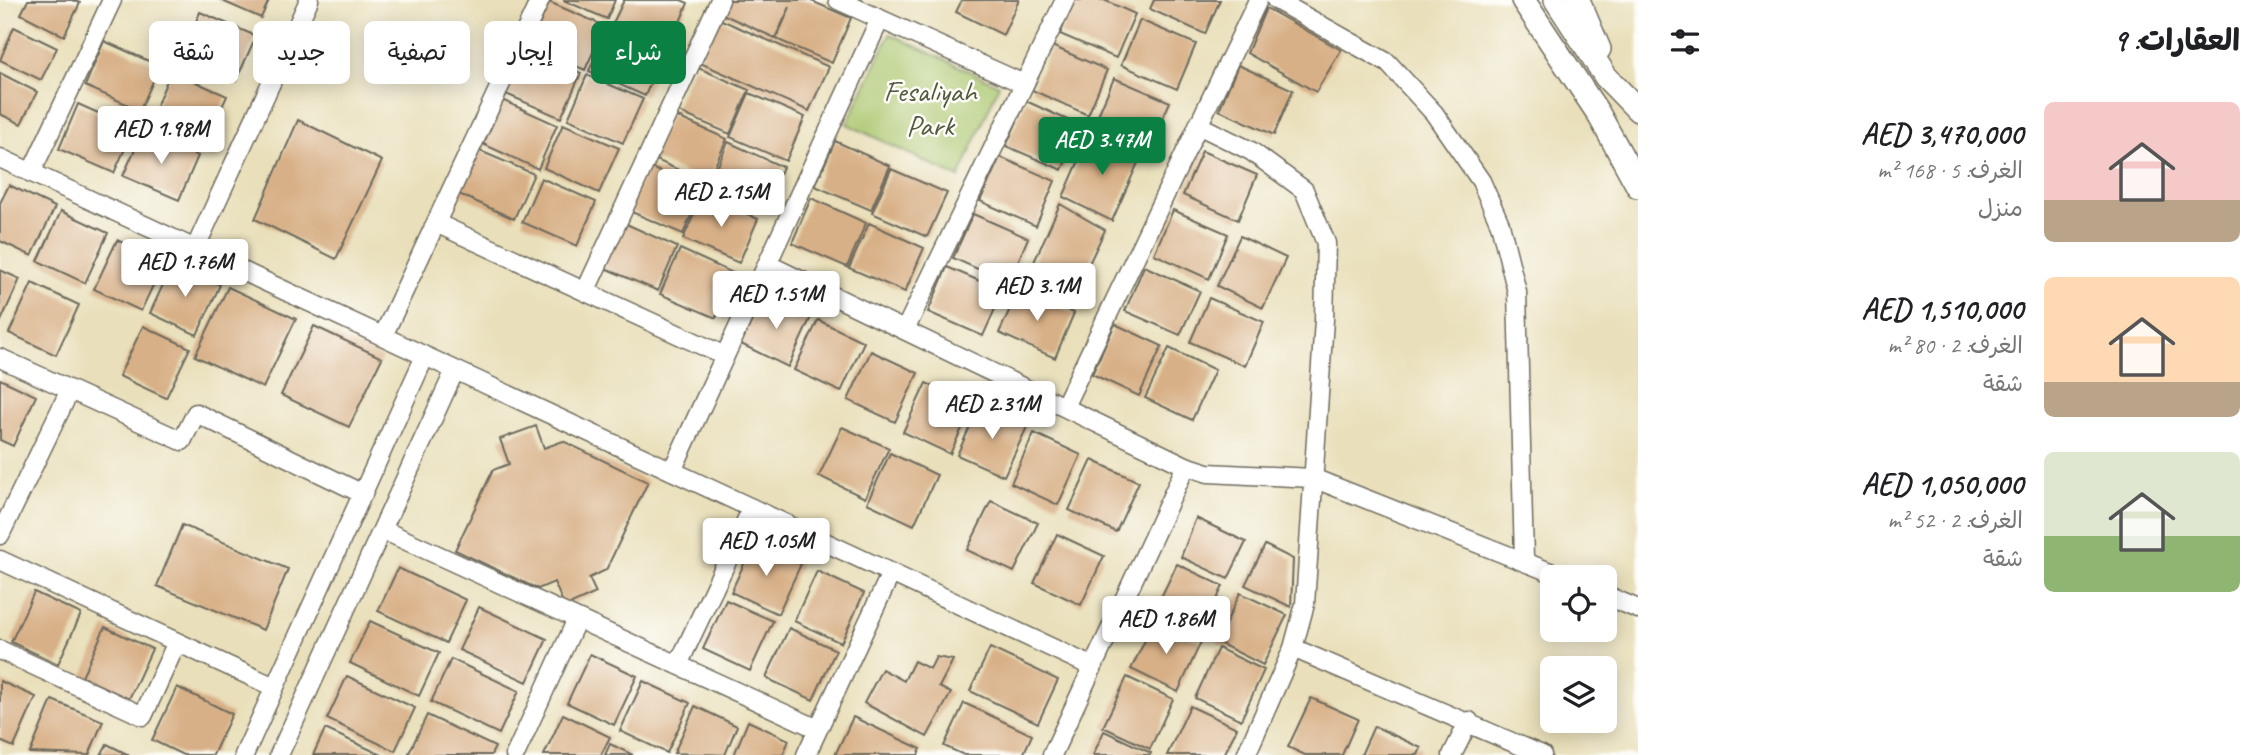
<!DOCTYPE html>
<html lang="ar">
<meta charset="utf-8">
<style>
:root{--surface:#fff;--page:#f2f2f2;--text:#202124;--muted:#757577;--accent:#0b8043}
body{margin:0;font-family:Caveat,"Playpen Sans Arabic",sans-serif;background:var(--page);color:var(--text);direction:rtl;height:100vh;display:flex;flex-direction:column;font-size:26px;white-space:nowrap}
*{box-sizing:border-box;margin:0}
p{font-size:23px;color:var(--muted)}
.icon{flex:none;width:38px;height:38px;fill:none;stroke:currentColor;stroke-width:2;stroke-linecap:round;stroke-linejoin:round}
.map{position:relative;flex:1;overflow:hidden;direction:ltr}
.sheet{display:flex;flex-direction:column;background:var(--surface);width:630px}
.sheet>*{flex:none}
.banner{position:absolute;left:21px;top:21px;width:665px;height:63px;direction:rtl;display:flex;gap:14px}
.buttons{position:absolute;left:1540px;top:565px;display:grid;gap:14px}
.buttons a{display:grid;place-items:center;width:77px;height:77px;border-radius:10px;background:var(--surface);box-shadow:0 4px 18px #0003;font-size:35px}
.price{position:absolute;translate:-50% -60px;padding:0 16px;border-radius:7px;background:#fff;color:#222;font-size:23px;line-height:46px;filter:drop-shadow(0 2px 4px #0008)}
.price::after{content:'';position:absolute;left:50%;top:42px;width:21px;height:16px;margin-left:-10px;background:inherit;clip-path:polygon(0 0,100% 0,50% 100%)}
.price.selected{background:var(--accent);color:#fff}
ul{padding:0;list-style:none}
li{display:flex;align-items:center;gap:21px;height:175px;padding:0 28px}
li span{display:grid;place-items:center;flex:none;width:196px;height:140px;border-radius:10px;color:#555}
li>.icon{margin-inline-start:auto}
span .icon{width:84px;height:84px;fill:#fffc;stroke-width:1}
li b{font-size:30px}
h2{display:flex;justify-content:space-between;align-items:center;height:84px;padding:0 28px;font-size:30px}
.pill{padding:0 24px;border-radius:10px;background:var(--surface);box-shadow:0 4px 18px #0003;font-size:24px;line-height:63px}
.pill.selected{background:var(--accent);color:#fff}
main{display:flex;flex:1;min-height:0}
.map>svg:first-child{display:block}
.green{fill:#aac66d;stroke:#6a784c;stroke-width:2}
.building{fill:#d8b087}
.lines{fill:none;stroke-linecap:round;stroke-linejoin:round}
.minor-casing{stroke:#6e6a5d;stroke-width:21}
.major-casing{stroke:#6e6a5d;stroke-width:26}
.minor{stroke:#fff;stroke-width:18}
.major{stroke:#fff;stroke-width:23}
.labels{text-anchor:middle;stroke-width:5;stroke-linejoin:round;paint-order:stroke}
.park-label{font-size:30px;fill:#515a3f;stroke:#fdfcf7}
</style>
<main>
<section class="sheet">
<h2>العقارات: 9<svg class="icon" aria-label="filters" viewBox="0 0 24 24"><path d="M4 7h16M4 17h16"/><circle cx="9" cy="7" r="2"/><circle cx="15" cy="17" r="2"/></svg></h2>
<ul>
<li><span style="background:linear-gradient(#f6c9c9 70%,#b9a48a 0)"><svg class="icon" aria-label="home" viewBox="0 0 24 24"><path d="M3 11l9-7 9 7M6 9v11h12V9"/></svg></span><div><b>AED 3,470,000</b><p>الغرف: 5 · 168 m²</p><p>منزل</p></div></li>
<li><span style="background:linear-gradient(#ffd9b3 75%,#b9a48a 0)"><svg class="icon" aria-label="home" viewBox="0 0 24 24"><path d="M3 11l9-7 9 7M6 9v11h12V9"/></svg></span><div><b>AED 1,510,000</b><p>الغرف: 2 · 80 m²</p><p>شقة</p></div></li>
<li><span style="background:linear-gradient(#dfe7d0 60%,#8fb573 0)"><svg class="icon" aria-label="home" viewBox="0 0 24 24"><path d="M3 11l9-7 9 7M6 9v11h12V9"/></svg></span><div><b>AED 1,050,000</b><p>الغرف: 2 · 52 m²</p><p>شقة</p></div></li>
</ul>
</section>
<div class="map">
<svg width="1638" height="755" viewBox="0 0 1638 755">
<rect width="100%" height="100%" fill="#fdfcf7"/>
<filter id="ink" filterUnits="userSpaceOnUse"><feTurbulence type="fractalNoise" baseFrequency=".0143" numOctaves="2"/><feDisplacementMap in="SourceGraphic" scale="14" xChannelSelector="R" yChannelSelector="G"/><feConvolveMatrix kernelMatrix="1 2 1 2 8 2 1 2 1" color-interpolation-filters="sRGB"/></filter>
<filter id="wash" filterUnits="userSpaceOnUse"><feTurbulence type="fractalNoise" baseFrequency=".00686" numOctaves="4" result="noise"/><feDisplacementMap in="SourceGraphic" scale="28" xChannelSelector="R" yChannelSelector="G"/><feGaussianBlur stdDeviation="1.57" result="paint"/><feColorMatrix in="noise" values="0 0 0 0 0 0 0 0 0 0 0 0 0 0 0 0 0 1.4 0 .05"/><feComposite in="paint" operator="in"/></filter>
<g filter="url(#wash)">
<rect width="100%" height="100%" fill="#e9dfba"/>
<path class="green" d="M890,34L999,85L959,178L847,124Z"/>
<g id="blocks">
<path class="building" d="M28,0H73L80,3L64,36L21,14Z
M220,0H269L261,18Z
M563,0H615L607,19Z
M624,0H681L688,3L669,48L613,23Z
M726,0H809L851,18L832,63L776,39L790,7L775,38L720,13Z
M962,0H1019L1003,35L956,12Z
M1075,0H1104L1135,14L1116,58L1060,34Z
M1154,0H1220L1205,34L1150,9Z
M549,2L605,26L585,70L530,46Z
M1266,8L1341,50L1316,92L1247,53Z
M200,12L256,36L236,81L181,56Z
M717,18L829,67L809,111L698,62Z
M1140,20L1196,44L1177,89L1121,65Z
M14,27L57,48L41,80L0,60Z
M609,27L664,51L645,96L589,71Z
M104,41L160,66L140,110L85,86Z
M1052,46L1107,70L1088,115L1032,90Z
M525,49L581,73L561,118L506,94Z
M1238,65L1293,90L1274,135L1219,110Z
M694,66L749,90L730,134L674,110Z
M171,71L227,96L207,140L152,116Z
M0,73L37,92L21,124L0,114Z
M587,75L643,99L623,143L568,119Z
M1114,78L1170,102L1150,147L1095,122Z
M749,93L805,117L786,161L730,137Z
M502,100L557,125L538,169L483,144Z
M1026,101L1081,126L1062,170L1006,146Z
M78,104L134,129L114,173L59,149Z
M671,114L727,139L707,183L652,158Z
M298,120L382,161L336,259L255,219Z
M563,124L619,148L599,193L544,168Z
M143,131L198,156L179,200L123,176Z
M1091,133L1141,156L1112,221L1063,197Z
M835,141L890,166L871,210L815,186Z
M728,142L783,167L764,211L709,187Z
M478,150L534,174L514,219L459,194Z
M1202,151L1257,175L1238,220L1183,195Z
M1000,157L1055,181L1036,226L980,201Z
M647,166L702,190L683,234L627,210Z
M891,169L947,193L927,237L872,213Z
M541,178L596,202L577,246L522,222Z
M9,185L55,207L32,256L0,241V203Z
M703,194L758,219L739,263L683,239Z
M811,198L866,223L847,267L792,243Z
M1060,204L1105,230L1076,291L1030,271Z
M1173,210L1228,234L1209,279L1154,254Z
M61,211L108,233L85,283L38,261Z
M973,214L1028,238L1009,283L953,258Z
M622,222L677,247L658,291L602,267Z
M869,223L924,248L905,292L849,268Z
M1240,236L1286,258L1263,308L1217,286Z
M117,240L164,262L141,311L94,289Z
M680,249L735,274L716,318L660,294Z
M173,263L220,285L197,335L150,313Z
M1144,266L1200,291L1180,335L1125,311Z
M947,267L1003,291L983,336L928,312Z
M0,270L20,279L0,323Z
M32,283L79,305L56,355L9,333Z
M228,287L296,319L263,388L195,356Z
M1019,289L1074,313L1055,358L999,333Z
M764,295L811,317L788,367L741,344Z
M1209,298L1264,322L1245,366L1190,342Z
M818,320L864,342L841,392L794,370Z
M1115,324L1162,346L1139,396L1092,374Z
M143,326L190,348L166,398L119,376Z
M314,326L382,358L349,427L281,395Z
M1169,348L1215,370L1192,420L1145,398Z
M871,351L918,373L895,422L848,400Z
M0,379L36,396L13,446L0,440Z
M926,383L973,405L950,454L903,432Z
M980,405L1027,427L1004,476L957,455Z
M536,426L544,448L563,441L648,482L606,570L589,578L596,593L565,607L554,582L538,589L455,550L493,470L509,464L500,439Z
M842,427L889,448L865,498L819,476Z
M1034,433L1081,455L1058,505L1011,483Z
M890,453L937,475L914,525L867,503Z
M1092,460L1139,482L1116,532L1069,510Z
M991,501L1038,523L1014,572L967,550Z
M1196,518L1246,542L1228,579L1181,557Z
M182,525L288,569L263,630L157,586Z
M1057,534L1104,556L1081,605L1034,583Z
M754,542L801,564L778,614L731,592Z
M1265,545L1293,559L1291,607L1245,585Z
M1177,564L1223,586L1200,636L1153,614Z
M398,568L466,600L446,643L378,611Z
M817,571L864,593L841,643L794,621Z
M34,592L81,614L58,664L11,642Z
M1240,593L1287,615L1263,665L1217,642Z
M726,600L773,621L750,671L703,649Z
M479,607L547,639L527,682L459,650Z
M1155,620L1201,642L1178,692L1131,669Z
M370,621L439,653L419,696L350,663Z
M105,627L152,649L129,699L82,677Z
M789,628L836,650L813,700L766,678Z
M990,648L1058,680L1038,723L970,691Z
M1218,648L1264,670L1241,720L1195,698Z
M590,654L637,676L614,725L567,703Z
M936,657L953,660L939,687L951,693L927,737L864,703L882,669L904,681L914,661L930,669Z
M451,659L519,691L499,734L431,702Z
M347,676L415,708L395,751L327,719Z
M1127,677L1173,699L1150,749L1103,727Z
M0,681L36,697L14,747L0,741Z
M643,681L690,703L667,753L620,731Z
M177,687L232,714L213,755H183L152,740Z
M1311,698L1358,719L1342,755H1305L1288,747Z
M52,700L103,721L89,755L30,753Z
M964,703L1032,735L1023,755H964L944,746Z
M695,706L737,726L725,755L674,753Z
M1190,706L1237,728L1224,755H1167Z
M563,714L610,737L601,755H544Z
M427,715L495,747L491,755H408Z
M853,717L921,749L918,755H835Z
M748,721L789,740L783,755H734Z
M1374,726L1421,748L1418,755H1361Z
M325,729L382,755H313Z
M1104,731L1151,753L1150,755H1093Z
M107,744L129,755H101Z
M610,744L633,755H605Z"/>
</g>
</g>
<g filter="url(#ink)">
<use href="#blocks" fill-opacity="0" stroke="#6e6a5d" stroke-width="2"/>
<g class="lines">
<defs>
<path id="minor" d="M838,0L1024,84
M1276,0L1388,63L1434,113L1481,181L1500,224L1517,292L1524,560
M1198,125L1251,151L1304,190L1326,243L1324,320L1305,604L1293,648L1246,755
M0,158L1093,667
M31,173L112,0
M436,223L725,356
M195,249L309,0
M767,264L1186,466L1208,473L1313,478L1565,578
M586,290L720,0
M905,330L1065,0
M383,336L540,0
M0,358L182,441L196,413L363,494
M1064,407L1258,0
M672,471L880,19
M383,530L818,729
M0,535L70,390
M0,560L274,687
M1605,595L1638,609
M1293,648L1542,755
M0,650L143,716L177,642
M678,665L752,508
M244,755L425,356
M279,755L455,370
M515,755L577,619
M806,755L891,573
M1052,755L1186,466
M1452,755L1469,721"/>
<path id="major" d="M1523,0L1598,113L1638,186
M1556,0L1606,77L1638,110
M1578,0L1599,49"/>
</defs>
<use href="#minor" class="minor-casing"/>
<use href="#major" class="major-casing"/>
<use href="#minor" class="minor"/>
<use href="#major" class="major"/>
</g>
</g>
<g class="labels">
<g class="park-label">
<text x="930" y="101">Fesaliyah<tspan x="930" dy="34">Park</tspan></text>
</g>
</g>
</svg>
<div class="buttons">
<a><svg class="icon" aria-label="locate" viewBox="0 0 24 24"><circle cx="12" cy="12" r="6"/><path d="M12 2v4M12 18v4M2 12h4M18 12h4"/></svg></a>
<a><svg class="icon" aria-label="layers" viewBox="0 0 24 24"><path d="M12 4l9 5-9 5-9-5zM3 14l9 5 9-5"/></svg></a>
</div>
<b class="price" style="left:161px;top:166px">AED 1.98M</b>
<b class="price selected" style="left:1102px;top:177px">AED 3.47M</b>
<b class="price" style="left:721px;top:229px">AED 2.15M</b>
<b class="price" style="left:185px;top:299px">AED 1.76M</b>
<b class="price" style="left:1037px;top:323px">AED 3.1M</b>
<b class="price" style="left:776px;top:331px">AED 1.51M</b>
<b class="price" style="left:992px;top:441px">AED 2.31M</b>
<b class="price" style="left:766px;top:578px">AED 1.05M</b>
<b class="price" style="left:1166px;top:656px">AED 1.86M</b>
<div class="banner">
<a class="pill selected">شراء</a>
<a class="pill">إيجار</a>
<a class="pill">تصفية</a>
<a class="pill">جديد</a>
<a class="pill">شقة</a>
</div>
</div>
</main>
